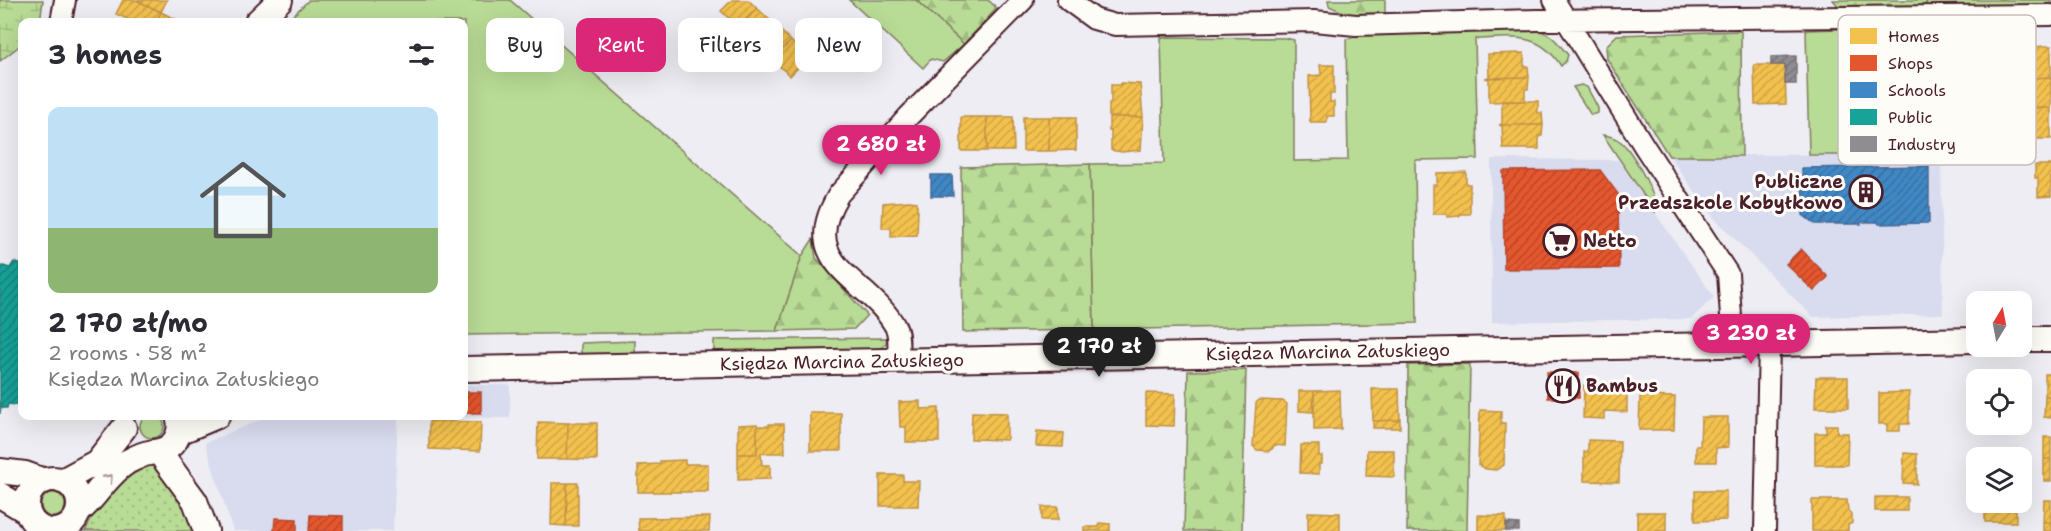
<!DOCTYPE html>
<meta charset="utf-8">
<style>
:root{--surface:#fff;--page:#f2f2f3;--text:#2b2b33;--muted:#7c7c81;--line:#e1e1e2;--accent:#db2777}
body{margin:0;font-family:"Shantell Sans",sans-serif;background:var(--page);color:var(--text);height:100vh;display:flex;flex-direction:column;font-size:22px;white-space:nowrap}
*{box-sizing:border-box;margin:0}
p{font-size:20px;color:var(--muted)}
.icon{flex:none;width:33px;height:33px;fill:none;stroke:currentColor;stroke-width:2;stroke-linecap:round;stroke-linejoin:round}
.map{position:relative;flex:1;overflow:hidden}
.sheet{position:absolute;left:18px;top:18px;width:450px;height:402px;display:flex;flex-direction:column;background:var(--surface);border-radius:12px;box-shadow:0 6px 24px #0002}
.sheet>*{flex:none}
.hud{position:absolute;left:486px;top:18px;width:570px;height:54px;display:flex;gap:12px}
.needle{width:39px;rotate:10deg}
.tools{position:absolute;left:1966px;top:291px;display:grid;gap:12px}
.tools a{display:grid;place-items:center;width:66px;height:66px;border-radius:12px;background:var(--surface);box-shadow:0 6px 24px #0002;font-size:30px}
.price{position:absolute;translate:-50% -51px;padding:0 14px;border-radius:21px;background:var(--accent);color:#fff;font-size:20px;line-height:39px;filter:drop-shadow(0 2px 3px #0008)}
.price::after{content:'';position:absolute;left:50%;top:36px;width:18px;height:14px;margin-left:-9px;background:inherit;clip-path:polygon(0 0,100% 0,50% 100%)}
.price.selected{background:#222;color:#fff}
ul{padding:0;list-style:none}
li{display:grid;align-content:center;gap:12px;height:318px;padding:0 30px}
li+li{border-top:2px solid var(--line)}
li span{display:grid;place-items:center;height:186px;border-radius:12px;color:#555}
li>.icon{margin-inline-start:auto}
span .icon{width:108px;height:108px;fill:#fffc;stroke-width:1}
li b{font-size:26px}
h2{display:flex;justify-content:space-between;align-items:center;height:72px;padding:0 30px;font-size:26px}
.chip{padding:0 21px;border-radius:12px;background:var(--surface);box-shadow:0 6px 24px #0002;font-size:21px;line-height:54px}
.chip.selected{background:var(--accent);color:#fff}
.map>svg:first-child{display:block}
.built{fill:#d9dbee}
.green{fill:#b8db95;stroke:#817d60;stroke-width:1.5}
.forest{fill:url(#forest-firs);stroke:#817d60;stroke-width:1.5}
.wetland{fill:url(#wetland-marsh);stroke:#817d60;stroke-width:1.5}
.park{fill:url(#park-dots);stroke:#817d60;stroke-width:1.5}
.homes{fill:url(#homes-hatch);stroke:#c09044;stroke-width:1.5}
.shops{fill:url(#shops-hatch);stroke:#b6462d;stroke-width:1.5}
.schools{fill:url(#schools-hatch);stroke:#426897;stroke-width:1.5}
.public{fill:url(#public-hatch);stroke:#267b77;stroke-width:1.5}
.industry{fill:url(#industry-hatch);stroke:#796c73;stroke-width:1.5}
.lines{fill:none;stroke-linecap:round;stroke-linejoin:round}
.minor-casing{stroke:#4a1f2b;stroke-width:24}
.tertiary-casing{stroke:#4a1f2b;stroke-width:28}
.minor{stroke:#fdfcf7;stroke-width:20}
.tertiary{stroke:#fdfcf7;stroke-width:24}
.oneway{stroke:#ac999b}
.labels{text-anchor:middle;stroke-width:6;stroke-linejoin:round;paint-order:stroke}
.poi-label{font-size:18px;font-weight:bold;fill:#4a1f2b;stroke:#fdfcf7;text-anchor:start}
.street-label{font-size:18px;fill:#4a1f2b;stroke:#fdfcf7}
.key{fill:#fdfcf7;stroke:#c7baba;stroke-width:1.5}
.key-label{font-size:16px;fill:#4a1f2b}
</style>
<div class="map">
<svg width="2051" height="531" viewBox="0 0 2051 531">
<defs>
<pattern id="forest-firs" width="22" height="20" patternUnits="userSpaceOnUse" patternTransform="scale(1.5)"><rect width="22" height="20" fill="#b8db95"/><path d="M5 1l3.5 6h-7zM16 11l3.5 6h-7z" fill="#a0bc81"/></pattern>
<pattern id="wetland-marsh" width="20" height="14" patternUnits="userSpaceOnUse" patternTransform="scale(1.5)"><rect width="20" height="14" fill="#b8db95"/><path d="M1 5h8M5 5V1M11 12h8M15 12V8" fill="none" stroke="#a0bc81"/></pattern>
<pattern id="park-dots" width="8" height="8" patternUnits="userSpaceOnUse" patternTransform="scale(1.5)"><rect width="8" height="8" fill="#b8db95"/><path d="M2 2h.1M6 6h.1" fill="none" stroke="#a0bc81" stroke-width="1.8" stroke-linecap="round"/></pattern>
<pattern id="homes-hatch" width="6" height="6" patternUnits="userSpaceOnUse" patternTransform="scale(1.5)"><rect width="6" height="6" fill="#f2c14e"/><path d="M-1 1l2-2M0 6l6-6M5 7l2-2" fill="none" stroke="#d1a544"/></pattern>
<pattern id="shops-hatch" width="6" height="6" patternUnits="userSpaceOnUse" patternTransform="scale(1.5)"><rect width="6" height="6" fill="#e4572e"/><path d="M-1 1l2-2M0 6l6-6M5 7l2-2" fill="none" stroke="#bb4727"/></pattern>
<pattern id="schools-hatch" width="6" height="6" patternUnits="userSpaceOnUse" patternTransform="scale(1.5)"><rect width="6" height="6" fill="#3f88c5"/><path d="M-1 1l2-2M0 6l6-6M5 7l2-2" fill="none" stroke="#376fa0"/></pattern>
<pattern id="public-hatch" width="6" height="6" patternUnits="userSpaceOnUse" patternTransform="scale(1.5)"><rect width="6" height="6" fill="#17a398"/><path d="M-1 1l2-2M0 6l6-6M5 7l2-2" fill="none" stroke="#17847c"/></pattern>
<pattern id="industry-hatch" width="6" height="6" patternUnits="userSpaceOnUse" patternTransform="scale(1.5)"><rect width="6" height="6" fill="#8d8d92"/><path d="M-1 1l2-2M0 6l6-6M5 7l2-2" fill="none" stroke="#757377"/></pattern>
</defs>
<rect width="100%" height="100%" fill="#ededf3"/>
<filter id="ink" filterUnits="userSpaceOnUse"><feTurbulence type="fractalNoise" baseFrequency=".0167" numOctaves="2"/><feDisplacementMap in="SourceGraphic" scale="12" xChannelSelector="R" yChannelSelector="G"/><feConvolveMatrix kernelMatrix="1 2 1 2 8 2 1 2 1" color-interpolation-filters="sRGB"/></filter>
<g filter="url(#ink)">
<path class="built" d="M1941,153L1943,314L1813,317L1712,216L1669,156Z
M1491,159L1618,160L1714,297L1691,319L1492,322Z
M464,385H510V418L398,416L393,531H233L205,443L269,416H464Z"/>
<path class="green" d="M309,0H510L802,256L777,331L464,335V22H286Z
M849,0H916L964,44L943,62L931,59L923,68Z
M1928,0H2051V6L1923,9Z
M1528,28C1551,32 1554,38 1568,55L1566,61L1561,66C1539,31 1511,38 1475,39L1478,159L1415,160L1417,323L1094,330L1090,164L1164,163L1161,37L1286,38L1294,40V161L1348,160L1346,39L1371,34Z
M1872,28L1873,155H1809L1806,30Z
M1581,85L1587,87L1598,108V113L1591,115L1573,87Z
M1603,135C1612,136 1621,140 1627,148C1636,160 1659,198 1655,212Z
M887,338L886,343L879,350L714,355V340Z
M635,341V356L581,358V343Z
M140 426a12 12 0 1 1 24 0a12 12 0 1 1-24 0Z
M41 505a12 12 0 1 1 24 0a12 12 0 1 1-24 0Z"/>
<path class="forest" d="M916,0H988L997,8L964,44Z
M1328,0H1385V13L1347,14L1329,6Z
M1833,0H1928L1922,9L1842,10Z
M1741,31L1742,156H1669L1607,59L1606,46L1617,35Z
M1090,164L1094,330L963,332L961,167Z
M813,239L816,258L867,315L854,329L777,331L802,256Z
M1470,364L1467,531H1407L1408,365Z
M1246,370L1242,531H1184L1188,371Z"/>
<path class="wetland" d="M0,0H43L40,22H22V44L0,61Z"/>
<path class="park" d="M145,465L162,467L177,487L192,531H85C93,519 96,503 104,491C113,479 132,472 145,465Z"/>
<path class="homes" d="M123,0H136L161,12L156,22H134L116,14Z
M136,0H167L161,12Z
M732,0H748L757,8L739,28L721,11Z
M757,8L774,24L756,44L739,28Z
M161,12L181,22H156Z
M774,24L791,41L772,59L756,44Z
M857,26L879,45L858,69L836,49Z
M791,41L808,57L790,76L772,59Z
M2047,46H2051V77L2031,78L2033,76V67H2031V47Z
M1524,53V66H1528L1529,77L1485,78L1489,77L1488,54Z
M1320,65H1334V94H1330V102H1334V116H1327V122H1310L1309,76L1321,75Z
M1754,65H1785L1786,104L1755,105Z
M1529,77L1528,89H1525V101L1489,102V79L1485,78Z
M2051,77V108H2033L2031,78Z
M1121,83L1140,84L1143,117H1109V103H1111V85H1120Z
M1502,101H1538V113H1542L1543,125H1499L1502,124Z
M2033,108H2051V139H2032Z
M961,117H987V151H961Z
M987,117H1013L1014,151H987Z
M1023,117H1049V151H1023Z
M1049,117H1076V150L1049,151Z
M1109,117H1143L1141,150L1122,152L1111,150V131H1109Z
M1499,125H1543L1542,136H1539V149H1503L1502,126Z
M2035,165H2051V196L2038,197V178H2035Z
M1466,172V184H1470V214H1460V216L1447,217L1446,214H1433V185H1437V173Z
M909,201L917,202V210H918L917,235L891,237V228H882L883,203Z
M2045,374H2051V396H2045Z
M1816,377H1848V408H1815Z
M1603,383L1627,384V412L1604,411V419L1583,418L1584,385H1602Z
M1372,389H1399L1400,420L1373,421Z
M1340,390L1341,429L1314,430V391Z
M1299,391H1314L1313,412L1299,411Z
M1909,392V424H1900V431H1887V424H1879V393Z
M1146,393L1175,394L1174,426L1146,425Z
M1640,396L1675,397L1674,430H1639Z
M2045,396H2051V418L2044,417Z
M1259,400L1283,401L1287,404L1285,446L1274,445L1273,448L1269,451L1257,450L1253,446L1256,403Z
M920,401V409L939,408V442H906V427H900L899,402Z
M1480,410L1501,411V423H1505L1504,465L1496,470L1486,469L1478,465Z
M972,412L1007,413V440L971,439Z
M810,413H841V451H810Z
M1701,417H1728V447L1716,448V462H1696V446H1700Z
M1400,420V428H1373V421Z
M429,421L481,422L480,451L429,449Z
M538,422L568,423L567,459H537Z
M568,423H597V460L567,459Z
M757,424V454H738V425Z
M769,424H784L785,453H761L762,465H770V479L738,480V454H757V426H769Z
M1826,425H1837V433H1848L1847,465H1815V433H1826Z
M1037,431L1064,433L1063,447L1036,446Z
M2044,437H2051V459H2044Z
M1588,440L1620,441L1619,482L1584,481V452H1588Z
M1301,445H1319V456H1322V464H1319V474L1300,473Z
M1367,450H1394V477L1366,476Z
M1904,453L1917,454V484L1903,483Z
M2044,459H2051V481H2044Z
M685,460V464H708V492H638V465L660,464V461Z
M880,475H903V481H919L918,506H880Z
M552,483H567L566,526L551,525Z
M567,483H578V526H566Z
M1695,491H1726V520L1695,521Z
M1875,497H1907V511H1875Z
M1812,500H1847L1848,511L1852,514V523L1848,525V531H1812Z
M2044,500H2051V522H2043Z
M1042,507H1058V520H1042Z
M1985,510H2016V522H1985Z
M1308,512L1340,513V531H1308Z
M1637,512H1666V531H1637Z
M1478,515L1506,516V531H1478Z
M710,517L709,531H639L638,518Z
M2043,522H2051V531H2043Z
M1099,523L1110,524V531H1084V527H1099Z"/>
<path class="shops" d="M1600,170L1618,194L1619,268L1504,269L1503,171Z
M1801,249L1828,277L1814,291L1786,264Z
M1547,372L1579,373V398H1548Z
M464,392H481V413H464Z
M310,515L343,516V531H309Z
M275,518L297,519V531H274Z"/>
<path class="schools" d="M1929,166V223L1879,224L1878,222H1861V224H1815L1803,215L1802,168Z
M931,175H952L953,196H931Z"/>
<path class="public" d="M14,262L22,265V403H17L16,405L8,404L7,408H3L1,405L0,414V271L3,266L10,268Z"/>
<path class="industry" d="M1796,56V84H1785V65H1771V57Z
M1506,523L1519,524V531H1506Z"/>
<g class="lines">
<defs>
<path id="minor" d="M1068,0L1094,19L1115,25L1314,21L1356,25L1537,20L2051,15
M1554,0L1644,146L1728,274L1733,344
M61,22L65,0
M898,361C898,351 900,337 896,328C870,278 794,266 839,194L908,117L1023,0
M1765,531L1769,344"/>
<path id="tertiary" d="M257,22L280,0
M2022,339H2051
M464,369L1977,340
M179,432L217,416
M159,452L195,501L206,531
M0,471L25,474L44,481
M27 505a26 26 0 1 1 52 0a26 26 0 1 1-52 0Z
M62,481L97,462L124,428
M0,495L28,512
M78,512C97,497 106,475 127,462C133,459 142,454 149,453C159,451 167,451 174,442C180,435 181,424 178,416"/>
</defs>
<use href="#minor" class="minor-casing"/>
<use href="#tertiary" class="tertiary-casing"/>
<use href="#minor" class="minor"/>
<use href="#tertiary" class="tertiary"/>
</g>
<defs><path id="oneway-chevron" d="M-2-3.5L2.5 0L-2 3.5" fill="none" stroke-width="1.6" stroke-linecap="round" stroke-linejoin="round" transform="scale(1.5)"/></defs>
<use class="oneway" href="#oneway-chevron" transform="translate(109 478) rotate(-48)"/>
</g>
<defs>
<symbol id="building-ring" viewBox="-11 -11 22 22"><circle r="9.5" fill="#fdfcf7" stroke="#4a1f2b" stroke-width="1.5"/><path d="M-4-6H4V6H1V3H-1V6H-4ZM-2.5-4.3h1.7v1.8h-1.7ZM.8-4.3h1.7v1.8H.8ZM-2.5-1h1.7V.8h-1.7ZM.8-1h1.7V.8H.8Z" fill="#4a1f2b"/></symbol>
<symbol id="supermarket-ring" viewBox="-11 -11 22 22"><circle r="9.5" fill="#fdfcf7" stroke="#4a1f2b" stroke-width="1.5"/><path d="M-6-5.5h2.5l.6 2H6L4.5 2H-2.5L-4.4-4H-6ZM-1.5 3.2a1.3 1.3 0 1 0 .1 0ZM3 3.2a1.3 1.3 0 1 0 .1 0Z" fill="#4a1f2b"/></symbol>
<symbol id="restaurant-ring" viewBox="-11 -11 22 22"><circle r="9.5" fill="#fdfcf7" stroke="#4a1f2b" stroke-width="1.5"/><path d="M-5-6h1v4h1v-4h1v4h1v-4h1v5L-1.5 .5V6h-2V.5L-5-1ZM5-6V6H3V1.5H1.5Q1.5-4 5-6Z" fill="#4a1f2b"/></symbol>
</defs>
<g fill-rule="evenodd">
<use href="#building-ring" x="1847" y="173" width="38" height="38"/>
<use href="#supermarket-ring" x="1541" y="222" width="38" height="38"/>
<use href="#restaurant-ring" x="1544" y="367" width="38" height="38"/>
</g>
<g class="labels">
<g class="poi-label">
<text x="1843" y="188" text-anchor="end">Publiczne<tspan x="1843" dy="21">Przedszkole Kobyłkowo</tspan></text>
<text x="1583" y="247">Netto</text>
<text x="1586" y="392">Bambus</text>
</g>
<g class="street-label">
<text transform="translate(1328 352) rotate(-1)" y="6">Księdza Marcina Załuskiego</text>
<text transform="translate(842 362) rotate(-1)" y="6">Księdza Marcina Załuskiego</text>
</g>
</g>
<rect x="1838" y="15" width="198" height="150" rx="9" class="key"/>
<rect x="1850" y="28" width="27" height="16" fill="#f2c14e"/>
<rect x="1850" y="55" width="27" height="16" fill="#e4572e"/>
<rect x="1850" y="82" width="27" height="16" fill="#3f88c5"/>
<rect x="1850" y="109" width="27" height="16" fill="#17a398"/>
<rect x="1850" y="136" width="27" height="16" fill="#8d8d92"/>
<g class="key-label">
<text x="1888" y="42">Homes</text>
<text x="1888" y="69">Shops</text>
<text x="1888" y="96">Schools</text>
<text x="1888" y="123">Public</text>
<text x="1888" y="150">Industry</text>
</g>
</svg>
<div class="tools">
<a><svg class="needle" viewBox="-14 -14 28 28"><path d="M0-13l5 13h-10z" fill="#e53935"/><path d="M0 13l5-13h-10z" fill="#7c7c81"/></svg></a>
<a><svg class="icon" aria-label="locate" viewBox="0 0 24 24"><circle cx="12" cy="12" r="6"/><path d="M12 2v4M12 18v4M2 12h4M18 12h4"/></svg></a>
<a><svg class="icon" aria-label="layers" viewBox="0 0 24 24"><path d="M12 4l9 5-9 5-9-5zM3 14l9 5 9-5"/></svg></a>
</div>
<b class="price" style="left:881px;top:176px">2 680 zł</b>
<b class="price" style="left:1751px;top:365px">3 230 zł</b>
<b class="price selected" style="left:1099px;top:378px">2 170 zł</b>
<div class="hud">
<a class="chip">Buy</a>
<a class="chip selected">Rent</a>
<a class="chip">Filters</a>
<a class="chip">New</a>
</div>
<section class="sheet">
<h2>3 homes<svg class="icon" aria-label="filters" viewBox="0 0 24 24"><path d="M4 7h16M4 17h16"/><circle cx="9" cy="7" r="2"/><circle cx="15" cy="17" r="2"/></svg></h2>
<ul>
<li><span style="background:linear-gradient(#bfe0f5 65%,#8fb573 0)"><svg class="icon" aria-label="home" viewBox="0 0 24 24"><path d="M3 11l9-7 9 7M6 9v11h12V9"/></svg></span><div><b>2 170 zł/mo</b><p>2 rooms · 58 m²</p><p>Księdza Marcina Załuskiego</p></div></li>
</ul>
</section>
</div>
